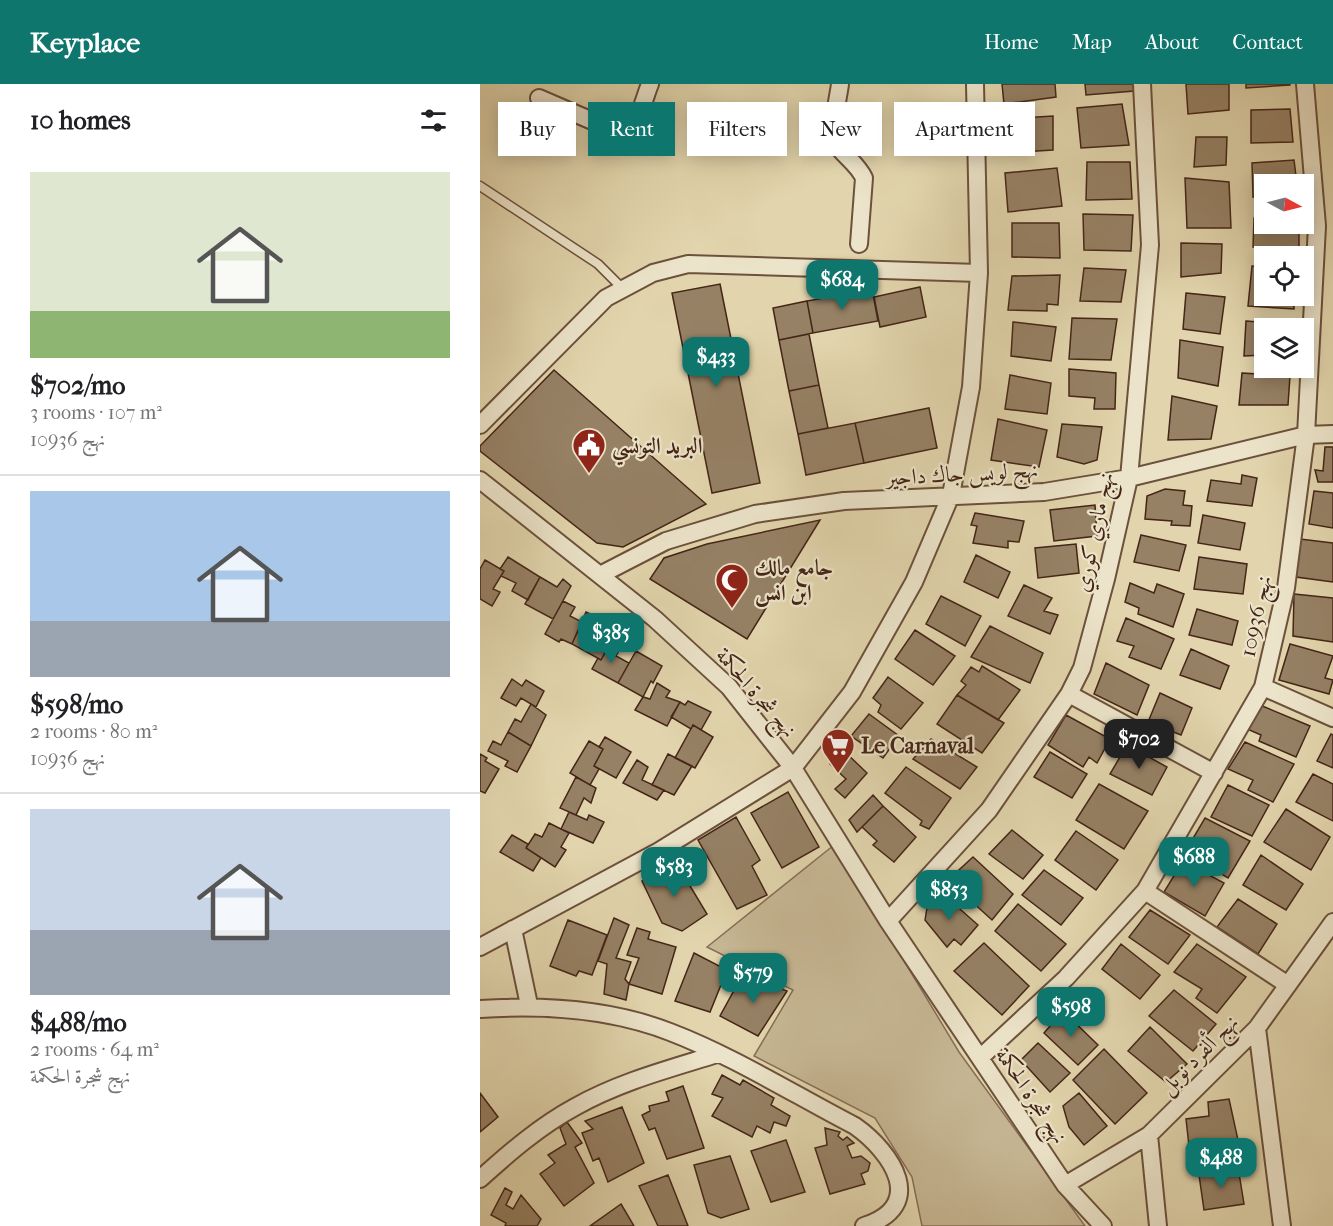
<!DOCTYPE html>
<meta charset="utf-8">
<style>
:root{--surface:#fff;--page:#f6f6f6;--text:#202124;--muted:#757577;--line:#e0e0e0;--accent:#0f766e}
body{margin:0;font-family:"IM FELL French Canon",Amiri,serif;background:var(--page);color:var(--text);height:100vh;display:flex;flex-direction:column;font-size:22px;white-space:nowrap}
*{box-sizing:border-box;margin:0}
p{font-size:20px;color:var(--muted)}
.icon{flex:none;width:33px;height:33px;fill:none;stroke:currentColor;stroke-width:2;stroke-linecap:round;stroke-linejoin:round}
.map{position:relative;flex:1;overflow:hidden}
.panel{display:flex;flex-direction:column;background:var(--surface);width:480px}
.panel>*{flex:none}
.guide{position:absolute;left:18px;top:18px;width:570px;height:54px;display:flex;gap:12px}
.needle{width:39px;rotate:97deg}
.controls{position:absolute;left:774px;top:90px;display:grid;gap:12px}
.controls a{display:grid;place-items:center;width:60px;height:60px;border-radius:0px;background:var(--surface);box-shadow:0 3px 15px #0003;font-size:30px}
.price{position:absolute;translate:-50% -51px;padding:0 14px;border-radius:12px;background:var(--accent);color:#fff;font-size:20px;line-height:39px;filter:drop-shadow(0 2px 3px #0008)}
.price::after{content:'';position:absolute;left:50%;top:36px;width:18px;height:14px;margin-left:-9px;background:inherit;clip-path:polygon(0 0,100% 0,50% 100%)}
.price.current{background:#222;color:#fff}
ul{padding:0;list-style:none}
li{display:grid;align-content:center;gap:12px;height:318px;padding:0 30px}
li+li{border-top:2px solid var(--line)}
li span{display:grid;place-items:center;height:186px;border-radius:0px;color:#555}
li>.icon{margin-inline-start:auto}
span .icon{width:108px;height:108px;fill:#fffc;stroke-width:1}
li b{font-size:26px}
h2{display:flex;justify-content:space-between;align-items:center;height:72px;padding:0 30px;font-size:26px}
.chip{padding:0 21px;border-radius:0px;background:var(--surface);box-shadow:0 3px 15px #0003;font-size:21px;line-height:54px}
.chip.current{background:var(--accent);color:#fff}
header{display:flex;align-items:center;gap:36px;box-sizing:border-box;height:84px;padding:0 30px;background:var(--accent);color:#fff}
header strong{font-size:28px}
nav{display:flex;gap:33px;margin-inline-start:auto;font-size:21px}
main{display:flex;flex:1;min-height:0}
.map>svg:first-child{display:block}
.green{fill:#c7b794;stroke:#866e56;stroke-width:1.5}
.building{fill:#968165;stroke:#442517;stroke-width:1.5}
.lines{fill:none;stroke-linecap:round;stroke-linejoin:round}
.lane-casing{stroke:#6c513c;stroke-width:11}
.street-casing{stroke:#6c513c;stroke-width:20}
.lane{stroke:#ece4ca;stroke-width:8}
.street{stroke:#ece4ca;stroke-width:16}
.labels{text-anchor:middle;stroke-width:4.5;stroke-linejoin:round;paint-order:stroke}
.poi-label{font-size:22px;font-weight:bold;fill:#442517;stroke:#ece4ca;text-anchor:start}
.street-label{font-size:22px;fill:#442517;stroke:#ece4ca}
</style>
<header>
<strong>Keyplace</strong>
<nav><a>Home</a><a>Map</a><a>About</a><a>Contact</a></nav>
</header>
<main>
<section class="panel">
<h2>10 homes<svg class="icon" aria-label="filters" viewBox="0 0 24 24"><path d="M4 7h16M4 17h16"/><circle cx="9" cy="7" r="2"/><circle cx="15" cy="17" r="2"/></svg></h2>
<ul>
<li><span style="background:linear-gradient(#dfe7d0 75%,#8fb573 0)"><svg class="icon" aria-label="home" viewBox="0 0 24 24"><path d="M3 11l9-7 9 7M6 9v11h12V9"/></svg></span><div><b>$702/mo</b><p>3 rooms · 107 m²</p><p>نهج 10936</p></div></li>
<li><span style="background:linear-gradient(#a9c7e8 70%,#9aa5b1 0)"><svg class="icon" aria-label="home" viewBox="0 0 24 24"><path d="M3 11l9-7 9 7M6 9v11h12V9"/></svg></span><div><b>$598/mo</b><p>2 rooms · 80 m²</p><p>نهج 10936</p></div></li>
<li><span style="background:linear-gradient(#c9d6e8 65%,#9aa5b1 0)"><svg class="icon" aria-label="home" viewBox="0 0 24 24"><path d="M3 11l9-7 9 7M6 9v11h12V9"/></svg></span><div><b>$488/mo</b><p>2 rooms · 64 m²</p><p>نهج شجرة الحكمة</p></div></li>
</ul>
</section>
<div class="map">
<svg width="853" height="1142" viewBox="0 0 853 1142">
<rect width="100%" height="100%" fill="#e2d5ad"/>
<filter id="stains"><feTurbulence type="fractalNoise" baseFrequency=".00333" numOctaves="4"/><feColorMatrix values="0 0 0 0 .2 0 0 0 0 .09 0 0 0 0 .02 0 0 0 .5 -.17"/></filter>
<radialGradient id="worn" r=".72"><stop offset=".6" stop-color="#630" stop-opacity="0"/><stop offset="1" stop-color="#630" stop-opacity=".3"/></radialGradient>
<path class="green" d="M354,761L479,968L605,1142H442L432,1093L395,1034L274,972L313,906L227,863Z"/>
<path class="building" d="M522,0H575L576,13L524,20Z
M605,0H653L654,7L606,11Z
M706,0H749V26L708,30Z
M766,0H810V1L766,4Z
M642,20L649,61L601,64L597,24Z
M810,25L813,58L771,59V26Z
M573,32V66L525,69L524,35Z
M716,53H747L746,81L714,83Z
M814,76L817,100H784V111L773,113L772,79Z
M607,78H650L652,115L606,116Z
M577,84L582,122L528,128L525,89Z
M705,94L749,98L751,144H707Z
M603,130L653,131L651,167L604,166Z
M774,134H784V140H819V164L773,163Z
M532,139H579L580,174L532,173Z
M701,159L742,160L741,189L701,193Z
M772,182L784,184V212H814V225L768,222Z
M604,184L646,186L641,218L600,217Z
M580,191L578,221L567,220V227L528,226L532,192Z
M240,200L280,399L232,409L192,209Z
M440,203L446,233L400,243L394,213Z
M392,205L398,237L333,249L327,217Z
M706,209L745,213L740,250L703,245Z
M327,217L333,249L299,256L293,224Z
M592,234L637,235L631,276L589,275Z
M766,237L819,241V244H784V271L764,272Z
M533,238L576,243L571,277L531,272Z
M329,250L339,301L309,307L299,256Z
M700,256L743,263L738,302L698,294Z
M589,285L636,289L635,325H614L615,314L589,312Z
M74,286L226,420L143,463L117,459L0,367V362Z
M762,289L810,292L808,321H759Z
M530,291L571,299L567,330L525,325Z
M339,301L348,344L318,350L309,307Z
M692,312L737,322L731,355L688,356Z
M449,324L457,364L384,379L375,339Z
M518,335L567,346L559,383L511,376Z
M375,339L384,379L326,391L318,350Z
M582,340L622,343L617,376L604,380L577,373Z
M845,363H853V398H838L835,386L843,387Z
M762,391L777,394L772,422L727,417L731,396L761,400Z
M685,405L705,407L703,421L712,422L710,442L691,441L692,437L665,435L667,412Z
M834,407L853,409V444L829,440Z
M615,421L617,452L574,457L570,426Z
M495,429L544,437L539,458L528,457V464L493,459L497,442L491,441Z
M723,431L765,439L760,466L718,459Z
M340,436L267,555L170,495L184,474L227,460Z
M661,451L706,461L699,487L654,478Z
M820,455L853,459V498L816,493Z
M596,460L599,489L558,494L555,464Z
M496,471L530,488L518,514L484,498Z
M28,473L60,493L48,516L32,507L36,499L21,492L24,487L20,485Z
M719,473L767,480L763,510L714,505Z
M5,476L24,487L13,505L20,508L12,522L0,515V485Z
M60,493L77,503L83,495L91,502L73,535L45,520Z
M650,499L674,509L677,500L704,510L693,543L658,530L659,524L645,518Z
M544,501L572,514L564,527L578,531L570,550L528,532Z
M814,510L853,514V558L813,552Z
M461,512L501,532L485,562L446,540Z
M83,517L95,523L90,532L102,538L92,560L81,555L79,558L65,550Z
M717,525L758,537L752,561L709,551Z
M106,528L139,543L121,576L92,560Z
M646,534L694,555L681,585L649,573L654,562L637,557Z
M510,542L563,569L550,599L491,573Z
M435,546L475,572L453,601L415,575Z
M130,559L140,565L136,572L149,579L138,599L112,585L118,574L121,576Z
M810,560L853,572L845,594L853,596L849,610L799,596Z
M711,565L749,582L740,605L700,591Z
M156,567L182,582L173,599L171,597L163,613L138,599Z
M626,579L669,601L657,631L614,610Z
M502,582L540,606L518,636L477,611L486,601L481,597L491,583L499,588Z
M408,593L443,619L421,645L398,628L401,621L393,614Z
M32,595L42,602L46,596L64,607L56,623L41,614L36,622L21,614Z
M177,599L190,607L186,613L200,618L187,642L155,626L163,613L170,615Z
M680,609L712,624L701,651L668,638Z
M477,611L524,639L502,669L457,640Z
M208,617L231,628L221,646L213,641L211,645L191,633L200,618L205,621Z
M51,620L66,631L51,662L28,648L35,635L41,638Z
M780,621L830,642L816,673L779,657L781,651L767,645Z
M389,630L419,652L403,674L371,652Z
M586,631L630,655L617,679L609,673L603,683L568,661Z
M213,641L233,653L215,684L195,674Z
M28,648L51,662L37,688L25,682L28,677L8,667L13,657L21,661Z
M851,650L853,651V684L837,677Z
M125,653L151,668L136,694L114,682L123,665L119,663Z
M451,655L497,683L480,705L433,675Z
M109,657L123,665L114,682L119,685L110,701L90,689Z
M765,658L814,680L793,718L768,706L773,696L748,685Z
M647,661L687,683L672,711L630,690Z
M363,666L387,689L365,714L355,705L366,695L350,680Z
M570,668L607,690L592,714L554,693Z
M0,670L7,674L5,677L19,685L5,709L0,707Z
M188,670L212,682L194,711L172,701Z
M157,676L168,683L162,696L184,706L177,716L143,699Z
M426,683L471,714L449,745L440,741L442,737L405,709Z
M833,690L853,700V737L816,718Z
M96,693L116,704L111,719L104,714L96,731L80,724Z
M619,700L668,727L644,765L596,736Z
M748,701L789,721L772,752L731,733Z
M308,708L339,763L302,784L271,729Z
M393,711L403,722L377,748L369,736Z
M403,722L436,753L414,778L393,761L397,757L382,743Z
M806,725L850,753L831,786L784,758Z
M89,728L107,736L109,731L124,738L113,759L81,745Z
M256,733L280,776L272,782L287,811L257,825L218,756Z
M725,734L770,757L748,794L705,768Z
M69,739L89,749L81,763L86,766L75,783L46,764L55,750L62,753Z
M532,746L563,771L543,795L509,770Z
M596,747L638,776L616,806L575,776Z
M32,751L48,760L46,764L61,774L53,787L20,768Z
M781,771L823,800L806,826L763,801Z
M493,773L533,810L512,836L468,796Z
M195,777L227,830L202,847L182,839L162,797Z
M703,777L744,799L725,832L684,808Z
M564,786L603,814L581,841L542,811Z
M463,810L498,841L481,861L474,855L467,863L445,836L447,824Z
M758,815L797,840L778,870L737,843Z
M538,820L586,860L561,887L515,847Z
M670,826L710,851L688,880L649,853Z
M134,834L149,841L136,874L151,878L145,895L149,900L146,916L124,910L127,880L118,877Z
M88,836L127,851L112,891L99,887L96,892L70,882Z
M157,844L170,848L168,855L196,863L182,910L149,900L159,874L147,871Z
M504,859L549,902L522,931L474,887Z
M641,860L680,891L660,915L622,885Z
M717,860L766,893L737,929L716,914L722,905L694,888Z
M214,869L247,886L230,928L195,917Z
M263,890L307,907L278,952L240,932Z
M694,906L736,940L713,967L669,932Z
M583,927L618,961L598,981L564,949Z
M670,943L707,980L686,998L648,967Z
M558,959L590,989L570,1008L541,976Z
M624,965L667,1009L635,1040L593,996Z
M242,991L260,1001L263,996L294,1014L291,1021L310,1032L306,1042L294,1038L290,1049L277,1042L272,1053L232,1032L243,1014L232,1010Z
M203,1002L224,1064L187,1075L175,1044L169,1046L162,1031L170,1027L169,1022L189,1017L186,1008Z
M0,1009L18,1033L0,1048Z
M599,1009L627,1042L604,1061L589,1043L583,1022Z
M749,1015L758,1056L709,1062L706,1035L729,1032L728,1018Z
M142,1023L164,1079L128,1098L119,1074L113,1077L102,1049L113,1045L105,1037Z
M87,1038L102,1059L95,1063L114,1099L84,1122L60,1090L75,1079L68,1071L86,1060L80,1044Z
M345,1044L360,1048L358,1052L363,1056L367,1053L374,1059L367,1062L372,1074L381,1072L390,1079L388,1087L381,1090L385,1100L350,1110L335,1064L347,1061Z
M306,1056L325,1108L291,1118L271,1067Z
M250,1072L269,1125L241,1134L228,1129L214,1081Z
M758,1083L764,1120L724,1126L719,1091Z
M188,1091L208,1142H178L159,1102Z
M25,1104L32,1108L26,1121L33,1125L41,1111L61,1135L57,1142H25L26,1139L11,1131Z
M141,1120L154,1142H110Z"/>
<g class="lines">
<defs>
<path id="lane" d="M0,102L118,180L143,205"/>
<path id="street" d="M360,0C358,17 348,50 360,65C368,75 378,81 384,94L379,160
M59,14L131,45C159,50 161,22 170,0
M0,341L126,214L173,189L208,180L499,189
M0,396L175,535L249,603L313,684L408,837L585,1101L623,1142
M120,491L186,457L275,430L364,417L564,408L649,394L826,351L853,350
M783,603L853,634
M589,610L734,689
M665,807L808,901
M408,837L509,726L589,610L602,584L626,495L649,394L670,161L662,0
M33,845L49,921
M0,863L179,767L313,684L372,608L434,498L471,411L491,303L499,189L495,0
M0,925C62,921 131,925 190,948C253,972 315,1011 375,1042C412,1068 448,1122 384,1142
M777,944L802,1142
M500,974L586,894L665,807L783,603L806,504L826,351L837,142L825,0
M669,1051L678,1142
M0,1095C30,1068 60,1042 95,1023C139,998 189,985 237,970
M585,1101L669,1051L777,944L853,838"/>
</defs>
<use href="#lane" class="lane-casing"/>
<use href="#street" class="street-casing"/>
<use href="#lane" class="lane"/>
<use href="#street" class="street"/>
</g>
<defs>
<symbol id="civic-pin" viewBox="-11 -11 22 30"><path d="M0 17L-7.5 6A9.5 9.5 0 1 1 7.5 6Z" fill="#8f2418" stroke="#ece4ca"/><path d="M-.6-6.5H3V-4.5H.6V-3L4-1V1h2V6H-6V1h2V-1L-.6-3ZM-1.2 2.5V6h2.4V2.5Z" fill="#fff"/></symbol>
<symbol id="mosque-pin" viewBox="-11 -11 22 30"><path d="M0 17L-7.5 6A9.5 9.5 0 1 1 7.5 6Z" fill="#8f2418" stroke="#ece4ca"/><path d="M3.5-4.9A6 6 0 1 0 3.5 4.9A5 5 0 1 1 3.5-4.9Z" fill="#fff"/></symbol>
<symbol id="supermarket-pin" viewBox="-11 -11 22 30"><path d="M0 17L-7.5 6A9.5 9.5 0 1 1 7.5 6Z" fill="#8f2418" stroke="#ece4ca"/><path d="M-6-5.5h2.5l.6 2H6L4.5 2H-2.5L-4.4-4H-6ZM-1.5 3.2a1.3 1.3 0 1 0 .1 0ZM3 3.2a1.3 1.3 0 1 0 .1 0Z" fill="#fff"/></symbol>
</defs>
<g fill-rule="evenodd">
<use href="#civic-pin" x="90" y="342" width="38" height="52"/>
<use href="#mosque-pin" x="233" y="477" width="38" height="52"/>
<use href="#supermarket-pin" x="339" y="642" width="38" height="52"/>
</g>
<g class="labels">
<g class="poi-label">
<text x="132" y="369">البريد التونسي</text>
<text x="275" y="491">جامع مالك<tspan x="275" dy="25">ابن انس</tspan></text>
<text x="381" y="669">Le Carnaval</text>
</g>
<g class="street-label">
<text transform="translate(482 389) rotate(-3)" y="8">نهج لويس جاك داجير</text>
<text transform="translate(613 448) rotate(-78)" y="8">نهج ماري كوري</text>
<text transform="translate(775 532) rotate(-78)" y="8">نهج 10936</text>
<text transform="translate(277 608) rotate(49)" y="8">نهج شجرة الحكمة</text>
<text transform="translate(718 970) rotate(-45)" y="8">نهج ألفرد نوبل</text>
<text transform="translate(552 1011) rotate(56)" y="8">نهج شجرة الحكمة</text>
</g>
</g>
<rect width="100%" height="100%" filter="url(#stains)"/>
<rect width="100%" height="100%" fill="url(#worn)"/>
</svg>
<div class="controls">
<a><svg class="needle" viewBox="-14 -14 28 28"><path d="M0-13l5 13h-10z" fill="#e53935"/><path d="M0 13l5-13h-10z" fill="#757577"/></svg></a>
<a><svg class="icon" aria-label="locate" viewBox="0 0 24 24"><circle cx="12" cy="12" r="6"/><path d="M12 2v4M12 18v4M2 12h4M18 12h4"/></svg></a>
<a><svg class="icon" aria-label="layers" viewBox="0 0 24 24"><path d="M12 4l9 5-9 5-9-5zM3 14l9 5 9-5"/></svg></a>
</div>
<b class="price" style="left:362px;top:227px">$684</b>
<b class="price" style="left:236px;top:304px">$433</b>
<b class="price" style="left:131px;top:580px">$385</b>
<b class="price current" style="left:659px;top:686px">$702</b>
<b class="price" style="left:714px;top:804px">$688</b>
<b class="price" style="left:194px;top:814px">$583</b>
<b class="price" style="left:469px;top:837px">$853</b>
<b class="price" style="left:273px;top:920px">$579</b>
<b class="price" style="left:591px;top:954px">$598</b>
<b class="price" style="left:741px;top:1105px">$488</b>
<div class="guide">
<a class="chip">Buy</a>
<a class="chip current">Rent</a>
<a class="chip">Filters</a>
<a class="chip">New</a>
<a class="chip">Apartment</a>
</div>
</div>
</main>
